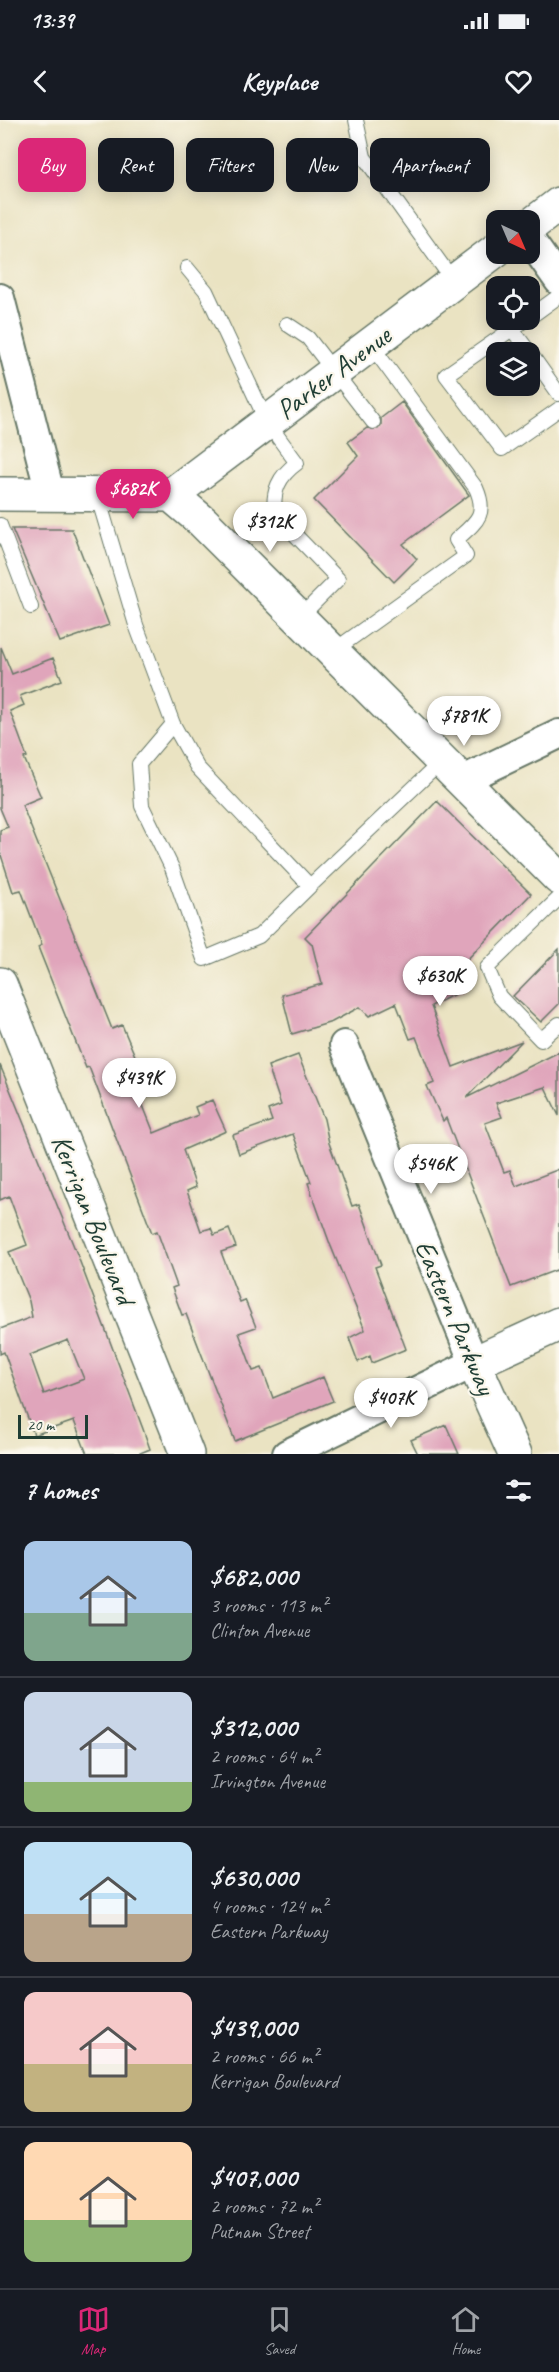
<!DOCTYPE html>
<meta charset="utf-8">
<style>
:root{--surface:#171b24;--page:#20242c;--text:#f1f3f6;--muted:#9ea1a6;--line:#363941;--accent:#db2777}
body{margin:0;font-family:Caveat,sans-serif;background:var(--page);color:var(--text);height:100vh;display:flex;flex-direction:column;font-size:22px;white-space:nowrap}
*{box-sizing:border-box;margin:0}
p{font-size:20px;color:var(--muted)}
.icon{flex:none;width:33px;height:33px;fill:none;stroke:currentColor;stroke-width:2;stroke-linecap:round;stroke-linejoin:round}
.map{position:relative;height:1334px;overflow:hidden}
.sheet{display:flex;flex-direction:column;background:var(--surface);flex:1}
.sheet>*{flex:none}
.top-card{position:absolute;left:18px;top:18px;width:524px;height:54px;display:flex;gap:12px}
.needle{width:39px;rotate:136deg}
.tools{position:absolute;left:486px;top:90px;display:grid;gap:12px}
.tools a{display:grid;place-items:center;width:54px;height:54px;border-radius:12px;background:var(--surface);box-shadow:0 3px 15px #0003;font-size:30px}
.scale{position:absolute;left:18px;bottom:15px;width:70px;box-sizing:border-box;padding-left:6px;border:3px solid #1f3d34;border-top:0;font-size:16px;line-height:21px;white-space:nowrap;color:#1f3d34;-webkit-text-stroke:4px #fbf7ec;paint-order:stroke}
.price{position:absolute;translate:-50% -51px;padding:0 14px;border-radius:21px;background:#fff;color:#222;font-size:20px;line-height:39px;filter:drop-shadow(0 2px 3px #0008)}
.price::after{content:'';position:absolute;left:50%;top:36px;width:18px;height:14px;margin-left:-9px;background:inherit;clip-path:polygon(0 0,100% 0,50% 100%)}
.price.selected{background:var(--accent);color:#fff}
ul{padding:0;list-style:none}
li{display:flex;align-items:center;gap:18px;height:150px;padding:0 24px}
li+li{border-top:2px solid var(--line)}
li span{display:grid;place-items:center;flex:none;width:168px;height:120px;border-radius:12px;color:#555}
li>.icon{margin-inline-start:auto}
span .icon{width:72px;height:72px;fill:#fffc;stroke-width:1}
li b{font-size:26px}
h2{display:flex;justify-content:space-between;align-items:center;height:72px;padding:0 24px;font-size:26px}
.tag{padding:0 21px;border-radius:12px;background:var(--surface);box-shadow:0 3px 15px #0003;font-size:21px;line-height:54px}
.tag.selected{background:var(--accent);color:#fff}
.status{display:flex;justify-content:space-between;align-items:center;height:42px;padding:0 30px;background:var(--surface);direction:ltr}
.status svg{height:16px;fill:currentColor}
header{display:flex;justify-content:space-between;align-items:center;height:78px;padding:0 24px;background:var(--surface);font-size:27px;font-weight:700}
.menu{display:flex;justify-content:space-around;align-items:center;height:84px;border-top:2px solid var(--line);background:var(--surface);font-size:16px;color:var(--muted)}
.menu a{display:grid;justify-items:center;gap:3px}
.menu .selected{color:var(--accent)}
.map>svg:first-child{display:block}
.building{fill:#e0a5bb;fill-rule:evenodd}
.lines{fill:none;stroke-linecap:round;stroke-linejoin:round}
.lane-casing{stroke:#676;stroke-width:16}
.street-casing{stroke:#676;stroke-width:32}
.secondary-casing{stroke:#676;stroke-width:36}
.lane{stroke:#fff;stroke-width:14}
.street{stroke:#fff;stroke-width:28}
.secondary{stroke:#fff;stroke-width:33}
.labels{text-anchor:middle;stroke-width:4.5;stroke-linejoin:round;paint-order:stroke}
.street-label{font-size:28px;fill:#1f3d34;stroke:#fbf7ec}
</style>
<div class="status"><b>13:39</b><svg viewBox="0 0 49 12"><path d="M0 12V9h3v3zM5 12V6h3v6zM10 12V3h3v9zM15 12V0h3v12zM26 1h20v11H26zM47 4h2v5h-2z"/></svg></div>
<header><svg class="icon" aria-label="back" viewBox="0 0 24 24"><path d="M15 5l-7 7 7 7"/></svg>Keyplace<svg class="icon" aria-label="heart" viewBox="0 0 24 24"><path d="M12 20l-8-8c-3-5 5-10 8-4 3-6 11-1 8 4z"/></svg></header>
<div class="map">
<svg width="559" height="1334" viewBox="0 0 559 1334">
<rect width="100%" height="100%" fill="#fbf7ec"/>
<filter id="ink" filterUnits="userSpaceOnUse"><feTurbulence type="fractalNoise" baseFrequency=".0167" numOctaves="2"/><feDisplacementMap in="SourceGraphic" scale="12" xChannelSelector="R" yChannelSelector="G"/><feConvolveMatrix kernelMatrix="1 2 1 2 8 2 1 2 1" color-interpolation-filters="sRGB"/></filter>
<filter id="wash" filterUnits="userSpaceOnUse"><feTurbulence type="fractalNoise" baseFrequency=".008" numOctaves="4" result="noise"/><feDisplacementMap in="SourceGraphic" scale="24" xChannelSelector="R" yChannelSelector="G"/><feGaussianBlur stdDeviation="1.35" result="paint"/><feColorMatrix in="noise" values="0 0 0 0 0 0 0 0 0 0 0 0 0 0 0 0 0 1.4 0 .05"/><feComposite in="paint" operator="in"/></filter>
<g filter="url(#wash)">
<rect width="100%" height="100%" fill="#eae3c2"/>
<g id="blocks">
<path class="building" d="M402,282L469,375L403,424L417,439L394,462L314,380L358,336L348,322L367,308L378,309L381,305V298Z
M12,409H72L109,505L60,522Z
M1,527L12,554L53,538L62,560L20,576L24,585L10,591L27,637L24,638L41,677L22,685L112,909L122,905L138,943L146,940L153,960L136,968L154,1013L198,995L195,987L212,980L226,1011L183,1030L196,1067L187,1071L201,1111L211,1108L214,1115L229,1109L236,1127L221,1132L240,1182L245,1180L256,1207L239,1213L253,1251L262,1248L273,1278L323,1257L333,1281L235,1321L186,1194L182,1195L172,1168L177,1166L157,1111L152,1113L89,947L86,948L38,827L42,825L21,770L13,772L0,732V710L8,707L0,688Z
M437,681L531,774L456,851L465,869L431,886L453,947L522,921L466,978L559,932V996L545,967L496,983L502,997L485,1003L504,1052L510,1050L516,1066L559,1049V1149L511,1167L446,998L443,1001L427,966L434,963L416,917L410,919L396,883L369,896L360,887L332,902L292,914L282,875L322,864L312,824L305,817Z
M559,829V884L541,902L513,876Z
M298,935L324,999L329,1023L352,1086L359,1084L381,1145L375,1147L406,1229L372,1243L370,1236L358,1242L349,1218L365,1210L330,1124L308,1063L311,1062L293,1014L239,1034L233,1015L272,1001L268,990L281,985L268,946Z
M0,945L77,1134L143,1309L150,1329L138,1334H87L74,1301L34,1315L4,1232L0,1234V1209L32,1197L29,1181L9,1132L27,1125L9,1076L0,1080ZM68,1220L84,1259L44,1274L30,1235Z
M446,1305L459,1334H418L411,1320Z"/>
</g>
</g>
<g filter="url(#ink)">
<use href="#blocks" fill-opacity="0" stroke="#676" stroke-width="1.5"/>
<g class="lines">
<defs>
<path id="lane" d="M356,0L364,37L454,162
M187,148L206,171L267,302L297,343C279,356 272,371 275,394L338,459L299,498
M530,197L559,176
M525,200L446,255L502,329L559,289
M287,204L308,218L373,302
M512,209L529,232
M530,233L559,274
M97,374L136,505L173,604L197,647L310,766L442,641
M0,405L31,487
M332,532L466,436L456,420C476,402 488,395 476,368L371,225
M173,604L139,644L142,686L172,748L204,839L259,816L310,766
M559,778L487,848L499,876L541,920L559,904"/>
<path id="street" d="M530,120L559,161
M0,178L50,373
M461,661L559,614
M287,1334L474,1243L344,925"/>
<path id="secondary" d="M530,106L559,84
M0,374L171,375
M171,375L203,402L559,758
M171,375L496,130
M0,864L187,1334
M515,1334L474,1243L559,1204"/>
</defs>
<use href="#lane" class="lane-casing"/>
<use href="#street" class="street-casing"/>
<use href="#secondary" class="secondary-casing"/>
<use href="#lane" class="lane"/>
<use href="#street" class="street"/>
<use href="#secondary" class="secondary"/>
</g>
</g>
<g class="labels">
<g class="street-label">
<text transform="translate(333 252) rotate(-37)" y="10">Parker Avenue</text>
<text transform="translate(94 1099) rotate(68)" y="10">Kerrigan Boulevard</text>
<text transform="translate(456 1197) rotate(67)" y="10">Eastern Parkway</text>
</g>
</g>
</svg>
<div class="tools">
<a><svg class="needle" viewBox="-14 -14 28 28"><path d="M0-13l5 13h-10z" fill="#e53935"/><path d="M0 13l5-13h-10z" fill="#9ea1a6"/></svg></a>
<a><svg class="icon" aria-label="locate" viewBox="0 0 24 24"><circle cx="12" cy="12" r="6"/><path d="M12 2v4M12 18v4M2 12h4M18 12h4"/></svg></a>
<a><svg class="icon" aria-label="layers" viewBox="0 0 24 24"><path d="M12 4l9 5-9 5-9-5zM3 14l9 5 9-5"/></svg></a>
</div>
<div class="scale">20 m</div>
<b class="price selected" style="left:133px;top:400px">$682K</b>
<b class="price" style="left:270px;top:433px">$312K</b>
<b class="price" style="left:464px;top:627px">$781K</b>
<b class="price" style="left:440px;top:887px">$630K</b>
<b class="price" style="left:139px;top:989px">$439K</b>
<b class="price" style="left:431px;top:1075px">$546K</b>
<b class="price" style="left:391px;top:1309px">$407K</b>
<div class="top-card">
<a class="tag selected">Buy</a>
<a class="tag">Rent</a>
<a class="tag">Filters</a>
<a class="tag">New</a>
<a class="tag">Apartment</a>
</div>
</div>
<section class="sheet">
<h2>7 homes<svg class="icon" aria-label="filters" viewBox="0 0 24 24"><path d="M4 7h16M4 17h16"/><circle cx="9" cy="7" r="2"/><circle cx="15" cy="17" r="2"/></svg></h2>
<ul>
<li><span style="background:linear-gradient(#a9c7e8 60%,#7fa58c 0)"><svg class="icon" aria-label="home" viewBox="0 0 24 24"><path d="M3 11l9-7 9 7M6 9v11h12V9"/></svg></span><div><b>$682,000</b><p>3 rooms · 113 m²</p><p>Clinton Avenue</p></div></li>
<li><span style="background:linear-gradient(#c9d6e8 75%,#8fb573 0)"><svg class="icon" aria-label="home" viewBox="0 0 24 24"><path d="M3 11l9-7 9 7M6 9v11h12V9"/></svg></span><div><b>$312,000</b><p>2 rooms · 64 m²</p><p>Irvington Avenue</p></div></li>
<li><span style="background:linear-gradient(#bfe0f5 60%,#b9a48a 0)"><svg class="icon" aria-label="home" viewBox="0 0 24 24"><path d="M3 11l9-7 9 7M6 9v11h12V9"/></svg></span><div><b>$630,000</b><p>4 rooms · 124 m²</p><p>Eastern Parkway</p></div></li>
<li><span style="background:linear-gradient(#f6c9c9 60%,#c2b280 0)"><svg class="icon" aria-label="home" viewBox="0 0 24 24"><path d="M3 11l9-7 9 7M6 9v11h12V9"/></svg></span><div><b>$439,000</b><p>2 rooms · 66 m²</p><p>Kerrigan Boulevard</p></div></li>
<li><span style="background:linear-gradient(#ffd9b3 65%,#8fb573 0)"><svg class="icon" aria-label="home" viewBox="0 0 24 24"><path d="M3 11l9-7 9 7M6 9v11h12V9"/></svg></span><div><b>$407,000</b><p>2 rooms · 72 m²</p><p>Putnam Street</p></div></li>
</ul>
</section>
<nav class="menu">
<a class="selected"><svg class="icon" aria-label="map" viewBox="0 0 24 24"><path d="M3 6l6-2 6 2 6-2v14l-6 2-6-2-6 2zM9 4v14M15 6v14"/></svg>Map</a>
<a><svg class="icon" aria-label="saved" viewBox="0 0 24 24"><path d="M7 4h10v16l-5-4-5 4z"/></svg>Saved</a>
<a><svg class="icon" aria-label="home" viewBox="0 0 24 24"><path d="M3 11l9-7 9 7M6 9v11h12V9"/></svg>Home</a>
</nav>
